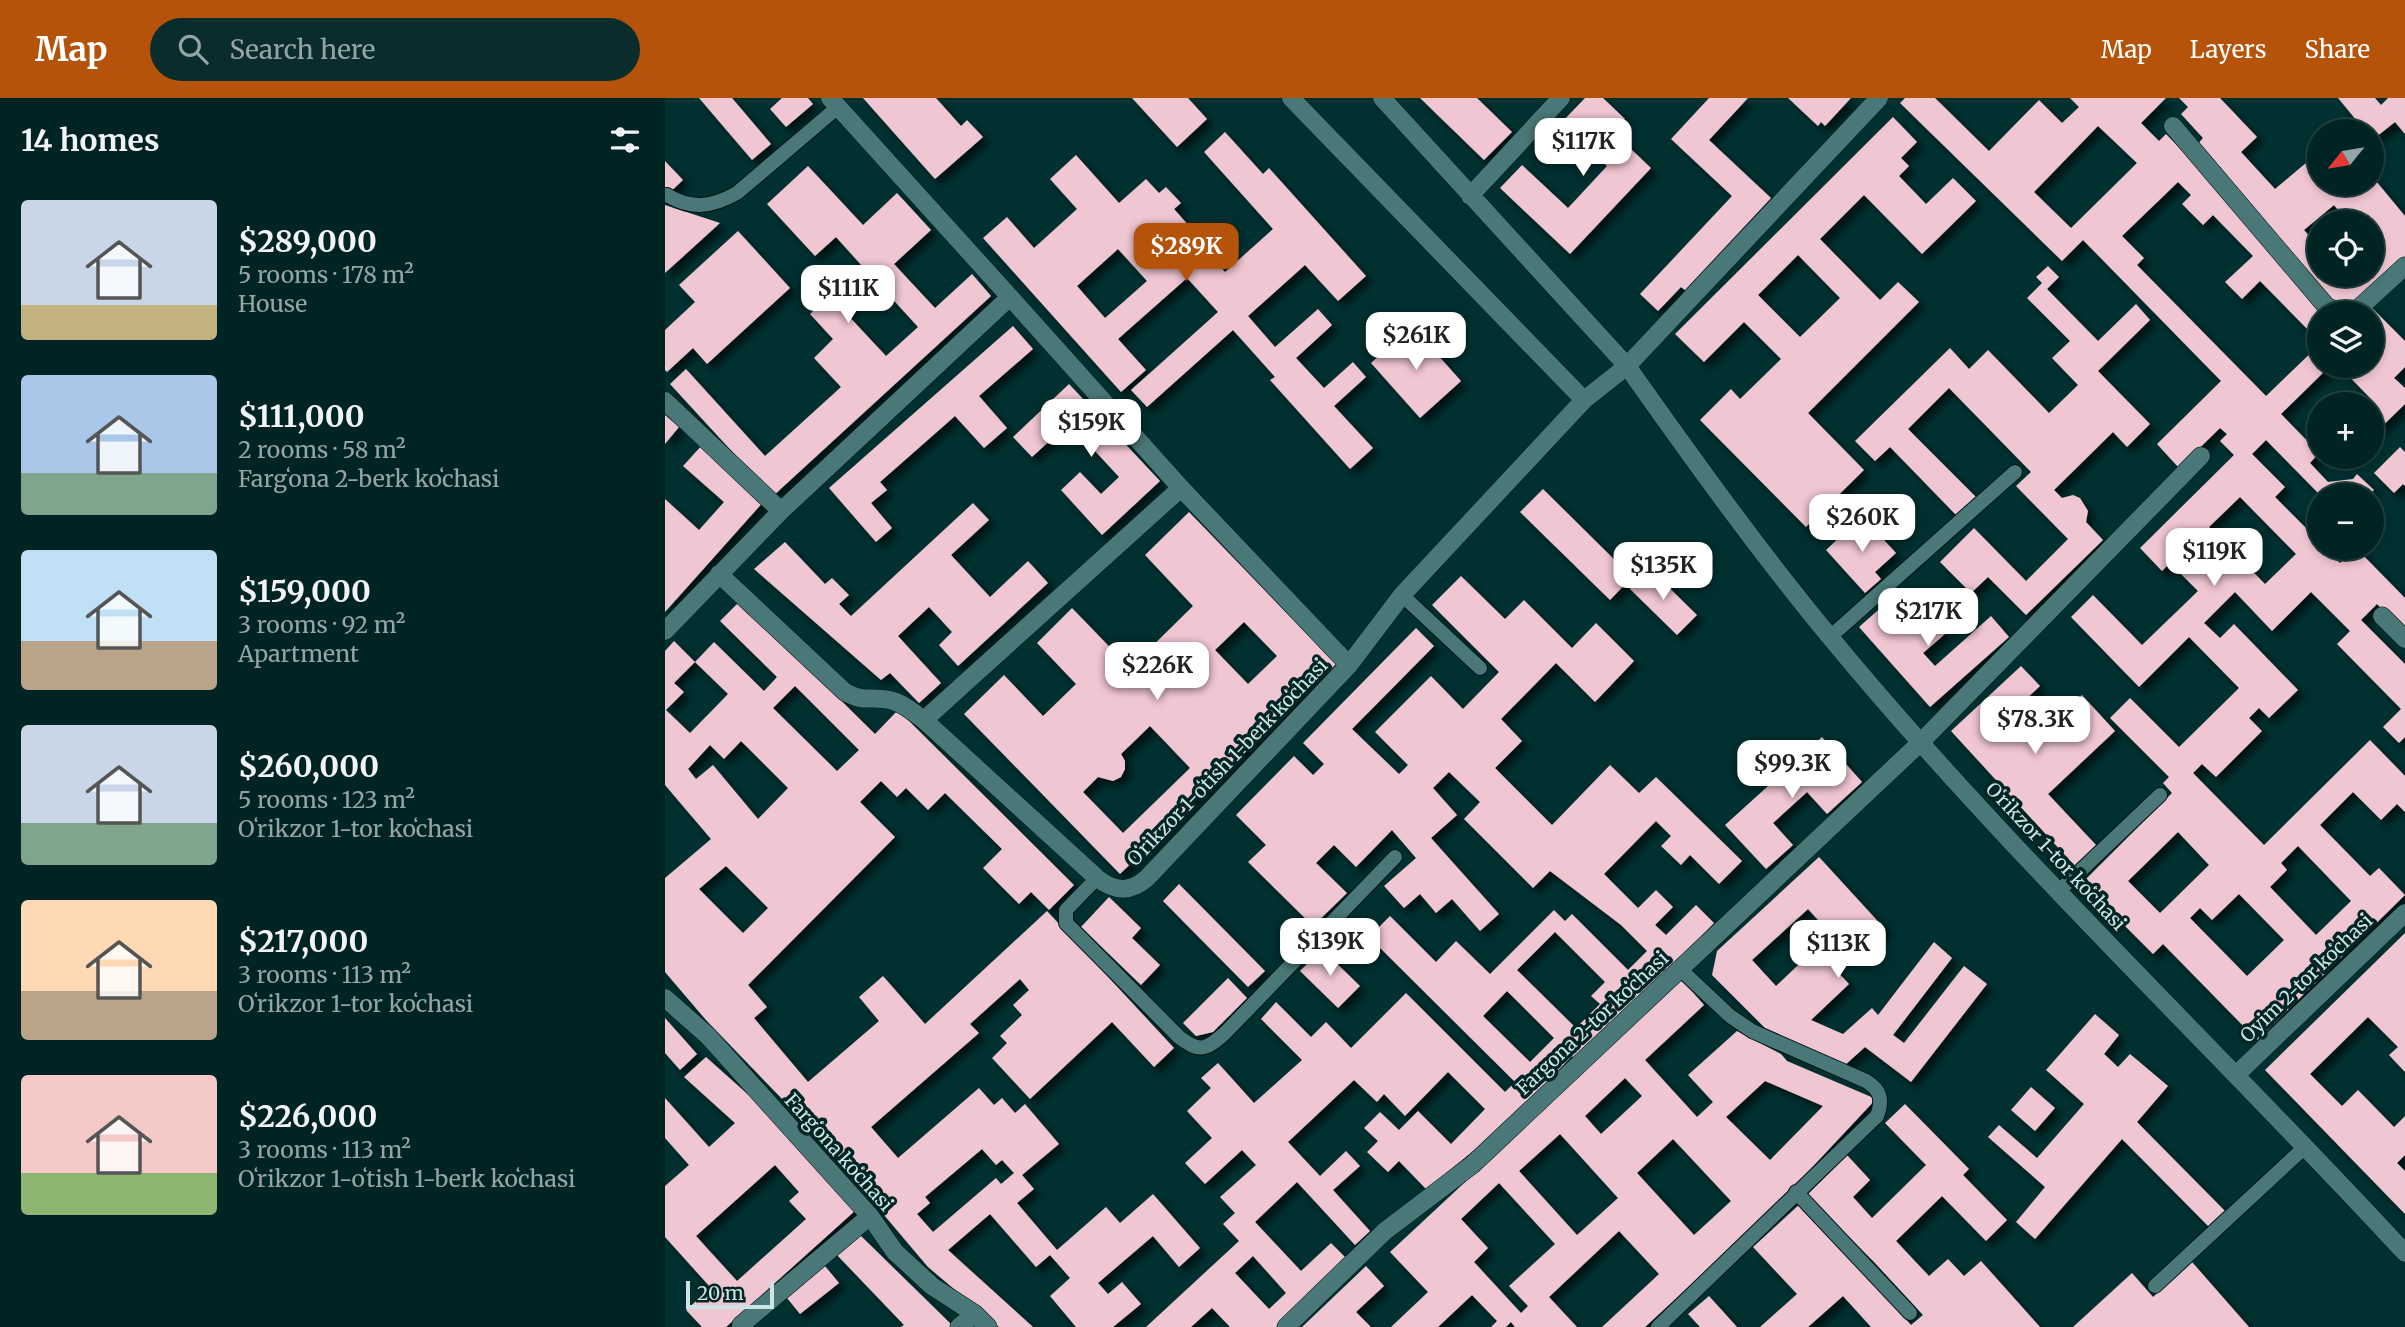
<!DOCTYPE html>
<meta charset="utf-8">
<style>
:root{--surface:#002424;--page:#0a2c2c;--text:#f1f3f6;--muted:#95a4a6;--line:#224141;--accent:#b45309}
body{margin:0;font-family:Merriweather,serif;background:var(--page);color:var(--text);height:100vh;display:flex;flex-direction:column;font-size:26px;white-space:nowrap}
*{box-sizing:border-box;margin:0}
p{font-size:23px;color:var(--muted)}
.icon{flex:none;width:38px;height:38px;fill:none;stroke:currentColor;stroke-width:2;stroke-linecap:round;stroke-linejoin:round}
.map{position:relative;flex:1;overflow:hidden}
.side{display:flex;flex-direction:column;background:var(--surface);width:665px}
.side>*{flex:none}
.needle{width:46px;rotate:240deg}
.tools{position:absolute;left:1642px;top:21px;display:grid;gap:14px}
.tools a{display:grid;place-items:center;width:77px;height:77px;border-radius:50%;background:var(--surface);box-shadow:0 4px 10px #0003,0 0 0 2px var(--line);font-size:35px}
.scale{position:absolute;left:21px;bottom:18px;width:88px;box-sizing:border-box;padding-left:7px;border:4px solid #cce4e3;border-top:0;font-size:19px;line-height:24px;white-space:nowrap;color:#cce4e3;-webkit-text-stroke:5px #012525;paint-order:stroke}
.price{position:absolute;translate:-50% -60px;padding:0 16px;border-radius:14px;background:#fff;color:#222;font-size:23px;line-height:46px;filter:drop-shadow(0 2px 4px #0008)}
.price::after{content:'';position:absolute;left:50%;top:42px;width:21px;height:16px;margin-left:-10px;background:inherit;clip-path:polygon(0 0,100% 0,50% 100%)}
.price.selected{background:var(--accent);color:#fff}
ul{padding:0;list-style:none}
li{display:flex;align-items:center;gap:21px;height:175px;padding:0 21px}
li span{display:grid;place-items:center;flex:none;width:196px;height:140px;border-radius:7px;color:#555}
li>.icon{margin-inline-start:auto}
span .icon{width:84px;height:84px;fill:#fffc;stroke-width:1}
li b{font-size:30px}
h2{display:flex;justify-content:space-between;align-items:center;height:84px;padding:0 21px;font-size:30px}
header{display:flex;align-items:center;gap:42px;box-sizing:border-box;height:98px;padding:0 35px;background:var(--accent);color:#fff}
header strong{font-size:33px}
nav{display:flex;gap:38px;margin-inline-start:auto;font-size:24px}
.search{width:490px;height:63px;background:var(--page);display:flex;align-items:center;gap:18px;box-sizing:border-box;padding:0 24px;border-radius:38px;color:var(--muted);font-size:26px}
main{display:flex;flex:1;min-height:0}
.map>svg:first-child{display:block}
.building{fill:#f0c6d2;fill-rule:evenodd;filter:url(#shadow)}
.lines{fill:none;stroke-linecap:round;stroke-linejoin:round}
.lane-casing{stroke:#011515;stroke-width:16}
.street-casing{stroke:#011515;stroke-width:19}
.lane{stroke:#4a7777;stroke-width:14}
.street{stroke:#4a7777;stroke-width:18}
.labels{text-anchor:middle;stroke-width:7;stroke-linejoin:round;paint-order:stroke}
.street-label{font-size:19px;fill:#cce4e3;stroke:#012525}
</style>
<header>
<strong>Map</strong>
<div class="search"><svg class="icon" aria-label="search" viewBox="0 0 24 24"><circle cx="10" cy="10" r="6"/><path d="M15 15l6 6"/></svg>Search here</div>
<nav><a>Map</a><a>Layers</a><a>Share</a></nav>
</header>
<main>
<section class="side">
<h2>14 homes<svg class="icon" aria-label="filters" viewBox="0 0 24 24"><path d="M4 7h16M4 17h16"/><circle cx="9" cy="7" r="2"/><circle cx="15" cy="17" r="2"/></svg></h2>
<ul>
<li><span style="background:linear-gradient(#c9d6e8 75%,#c2b280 0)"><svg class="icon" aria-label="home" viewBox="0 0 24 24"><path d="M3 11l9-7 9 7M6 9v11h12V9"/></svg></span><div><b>$289,000</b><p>5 rooms · 178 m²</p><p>House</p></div></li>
<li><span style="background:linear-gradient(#a9c7e8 70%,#7fa58c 0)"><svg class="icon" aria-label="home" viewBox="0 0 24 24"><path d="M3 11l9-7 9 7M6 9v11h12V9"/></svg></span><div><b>$111,000</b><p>2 rooms · 58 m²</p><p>Fargʻona 2-berk koʻchasi</p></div></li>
<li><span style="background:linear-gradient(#bfe0f5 65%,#b9a48a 0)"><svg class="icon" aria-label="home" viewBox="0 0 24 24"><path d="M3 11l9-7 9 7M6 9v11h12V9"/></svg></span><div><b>$159,000</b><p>3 rooms · 92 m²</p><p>Apartment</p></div></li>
<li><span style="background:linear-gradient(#c9d6e8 70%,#7fa58c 0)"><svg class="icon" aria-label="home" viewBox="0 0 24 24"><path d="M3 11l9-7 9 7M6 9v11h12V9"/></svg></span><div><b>$260,000</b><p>5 rooms · 123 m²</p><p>Oʻrikzor 1-tor koʻchasi</p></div></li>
<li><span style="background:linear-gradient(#ffd9b3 65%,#b9a48a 0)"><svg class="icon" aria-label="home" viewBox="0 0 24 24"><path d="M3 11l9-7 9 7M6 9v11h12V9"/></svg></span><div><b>$217,000</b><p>3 rooms · 113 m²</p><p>Oʻrikzor 1-tor koʻchasi</p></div></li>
<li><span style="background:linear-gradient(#f6c9c9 70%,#8fb573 0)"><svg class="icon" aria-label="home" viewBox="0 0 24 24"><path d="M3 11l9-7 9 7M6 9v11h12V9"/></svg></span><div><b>$226,000</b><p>3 rooms · 113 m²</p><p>Oʻrikzor 1-oʻtish 1-berk koʻchasi</p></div></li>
</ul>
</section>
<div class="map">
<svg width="1740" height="1229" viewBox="0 0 1740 1229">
<defs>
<filter id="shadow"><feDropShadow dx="6" dy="6" stdDeviation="3.5" flood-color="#0009"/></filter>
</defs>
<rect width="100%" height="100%" fill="#003030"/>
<path class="building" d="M34,0H67L106,46L87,62Z
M117,0H143L148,6L121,29L105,11Z
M198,0H271L296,28L302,22L318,39L270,81Z
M467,0H523L542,21L512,49Z
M755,0H812L847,34L819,62Z
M920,0H938L960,21L948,34L986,70L905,156L835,90L857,67L903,110L942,68L896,25Z
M1044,0H1083L1044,42L1106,100L1020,192L1016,189L993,213L975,196L1067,98L1006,41Z
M1123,0H1186L1160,28L1156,24L1153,28Z
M1240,0H1270L1324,53L1374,2L1397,25L1414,9L1405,0H1501L1476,25L1494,43L1501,36L1564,101L1658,215H1654V243L1595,183L1577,201L1560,184L1588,158L1548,117L1538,127L1517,106L1526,97L1513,84L1457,138L1479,160L1472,167L1601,298L1654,247V268H1665L1616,316L1654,355L1645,365L1663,384L1688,381L1692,376L1709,392L1704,397H1655L1601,342L1587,356L1620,389L1610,399L1654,443V450H1660L1675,465L1691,450L1740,500V535L1712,506L1696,522L1740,566V639L1734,645L1718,629L1736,611L1672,546L1685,533L1646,494L1607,533L1570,494L1539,525L1555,540L1569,526L1633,592L1604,620L1594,610L1584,620L1597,633L1551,679L1537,666L1528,675L1599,747L1705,642L1740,678V714L1732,706L1716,722L1688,694L1655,727L1705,778L1714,770L1740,797L1592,942L1498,846L1488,856L1417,785L1507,695L1498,685L1504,679L1445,620L1465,600L1514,649L1574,590L1524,539L1474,589L1406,519L1428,497L1477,547L1533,493L1505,465L1497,473L1475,450L1569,357L1555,343L1562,336L1555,330L1514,370L1492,346L1556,283L1418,142L1397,163L1235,5ZM1433,28L1472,65L1406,130L1369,94ZM1575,399L1631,456L1600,486L1544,429ZM1513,734L1544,767L1495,815L1463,783ZM1633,748L1686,803L1651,837L1605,789L1622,772L1616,765ZM1574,796L1619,842L1582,878L1525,820L1535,810L1547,822Z
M1514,0H1555L1592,39L1576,54L1610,91L1654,54V86H1706V77L1740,118V160L1676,213L1531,48L1538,40L1516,16L1523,9ZM1669,107L1683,124H1706V177H1654V149L1639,132Z
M1673,0H1710L1716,7L1723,0H1740V36L1730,24L1706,43V33H1679L1692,23Z
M1228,19L1252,44L1236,60L1244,68L1234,78L1261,106L1288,80L1311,103L1257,156L1199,97L1155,141L1215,202L1233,184L1254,204L1143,315L1199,372L1141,429L1035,322L1066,291L1075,301L1116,261L1079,224L1039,264L1010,236ZM1133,157L1175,200L1135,239L1093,197Z
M560,34L598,76L604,70L701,178L673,203L640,167L583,218L610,249L653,211L667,227L631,260L659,290L688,264L701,279L669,308L708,350L685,371L605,282L610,279L568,232L482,309L466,292L553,214L522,180L453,241L481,272L456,294L318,140L342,119L369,150L412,111L385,81L411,57L454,105L481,81L494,95L501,89L516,105L509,111L525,129L498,154L505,161L530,140L560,174L608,131L539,54ZM453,151L482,183L440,220L412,188Z
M0,63L18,82L0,99Z
M143,68L198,127L232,95L266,132L229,166L270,210L307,176L326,198L108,398L5,286L21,271L100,358L176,289L149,260L168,241L145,216L197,168L171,139L150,158L102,106ZM211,183L253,229L221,258L179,213Z
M0,107L55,125L0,175Z
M73,133L125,190L42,266L28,250L2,274L0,272V232L30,204L14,187Z
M1383,168L1394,179L1382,191L1433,243L1471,206L1485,222L1433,273L1485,326L1462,349L1448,334L1389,392L1397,400L1408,397L1415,400L1423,413L1421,424L1438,442L1361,517L1323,479L1306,495L1275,464L1309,430L1361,483L1403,441L1351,388L1366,374L1284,290L1243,331L1311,399L1292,418L1225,349L1210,363L1190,343L1285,250L1304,271L1323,252L1384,315L1413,287L1387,260L1405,243L1362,200L1377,185L1371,179Z
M1704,207L1740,243V269L1729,280L1740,290V306L1706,339V306H1703L1707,302L1674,268H1706V215H1696Z
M348,228L368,251L314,298L342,330L319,350L290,318L215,384L222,392L206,405L227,430L211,444L164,390Z
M747,228L796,283L755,320L706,265Z
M404,286L495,383L437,437L396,392L415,374L436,396L454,379L404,325L367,359L348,339Z
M0,317L14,329L0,346Z
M38,346L100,402L0,514V401L34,432L59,404L18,368Z
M1735,349L1740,354V388L1738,386L1729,395L1709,375Z
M878,391L967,479L945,502L855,414Z
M308,405L324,422L286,457L325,499L363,463L383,485L293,568L274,547L287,534L264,509L233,538L276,585L254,605L225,575L216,582L89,471L120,444L160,486L167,480L184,497L174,506L186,518Z
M524,414L671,566L455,776L299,616L339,577L378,618L411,586L372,545L407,510L465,570L528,508L480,457ZM579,524L612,558L583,586L550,552ZM485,628L525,670L458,735L418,694L433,679L448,683L456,679L460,671V663L456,656Z
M1197,418L1231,455L1210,474L1216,481L1200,495L1161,452Z
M984,470L1032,517L1012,537L965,491Z
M796,478L840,521L859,502L907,550L931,525L969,563L930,604L891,565L836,621L857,643L830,670L887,727L945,667L974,695L991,679L1077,763L1054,786L1025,757L1016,767L996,748L1006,738L991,723L939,776L973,810L991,792L1008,809L990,827L1001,837L1031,807L1049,825L912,963L907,958L838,1029L761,1091L734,1063L723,1074L702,1054L713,1043L699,1030L715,1014L734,1032L753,1013L786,1046L820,1011L783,974L740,1018L719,996L712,1004L689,982L623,1044L655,1078L681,1053L695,1068L668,1092L705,1133L690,1147L632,1084L590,1124L636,1173L666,1145L683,1162L611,1229H565L547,1210L526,1229H481L574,1143L558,1126L570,1115L555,1099L591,1067L577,1052L540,1086L520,1065L547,1040L522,1013L546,990L536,980L553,965L589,1005L637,962L596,921L611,904L646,939L661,924L686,950L741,895L840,994L850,984L704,839L725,818L771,864L791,843L825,876L889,812L900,823L907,816L963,872L982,853L956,827L885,773L868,790L799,721L815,704L784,674L768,690L792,717L766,740L834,816L815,833L787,801L771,815L755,796L739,810L719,788L751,760L727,732L691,769L669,747L651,765L682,795L648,828L583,764L601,747L571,717L629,658L648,677L659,666L638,645L751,530L769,548L687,631L734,676L743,667L710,634L766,578L798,611L834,574L767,507ZM890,834L940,884L926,898L935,906L911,930L852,872ZM842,893L889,940L865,964L818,918ZM588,1158L621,1195L604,1211L570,1175Z
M1229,498L1242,513L1251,504L1280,536L1258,555L1270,568L1326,518L1344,539L1265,609L1194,529Z
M75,503L210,636L233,612L409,787L384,812L366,794L354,806L318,770L337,751L280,695L263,712L241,690L232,699L216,683L195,704L230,739L83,887L102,909L89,920L143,984L214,923L194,899L218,878L260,926L382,813L509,950L489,969L447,924L365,1001L327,960L342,945L335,938L357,917L348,907L364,892L355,881L305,926L314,935L206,1029L233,1060L314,990L329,1007L337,1000L350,1015L360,1006L394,1046L357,1077L369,1091L352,1105L392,1152L441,1109L455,1125L488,1096L535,1150L514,1169L488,1138L433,1185L443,1196L457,1184L476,1206L448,1229H411L385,1198L405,1180L385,1157L371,1169L325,1116L283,1152L368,1229H334L263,1169L148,1033L41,922L0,874V780L46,741L0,687V553L9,543L30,564L9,585L19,594L1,612L25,635L63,596L30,564L49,544L99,593L112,579L55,523ZM130,588L194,652L172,673L108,610ZM76,643L123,690L93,721L48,667L31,681L23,671L45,647L59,661ZM61,768L103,810L78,835L34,791ZM317,1051L331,1067L337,1062L349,1075L336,1086L331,1080L268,1134L252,1116L265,1105L260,1099Z
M1356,568L1375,588L1342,619L1366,644L1417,597L1450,633L1383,696L1432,748L1410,768L1286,633Z
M1157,639L1197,684L1162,716L1142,694L1108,725L1128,747L1101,771L1060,727Z
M1154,759L1220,831L1204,846L1188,828L1172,843L1143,811L1087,862L1111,888L1149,852L1167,868L1184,886L1146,922L1178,936L1207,910L1213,917L1269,844L1287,860L1228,937L1239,945L1299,868L1322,886L1246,984L1200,949L1180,967L1100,930L1047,877L1052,853Z
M514,786L600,873L583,889L498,803Z
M444,799L476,830L467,840L495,867L476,887L416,829Z
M1740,835V974L1724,957L1733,949L1703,919L1645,976L1677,1008L1693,992L1729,1029L1740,1018V1057L1732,1065L1740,1073V1116L1600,972Z
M657,851L695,888L673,910L635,873Z
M563,880L582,900L548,934L531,938L518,925Z
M1017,882L1039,907L980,962L1032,1019L1048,1004L1023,977L1072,933L1116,956L1122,963L1211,1001L1108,1111L980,1229H937L994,1176L954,1133L884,1199L912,1229H850L846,1224L841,1229H826L832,1223L807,1197L773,1229H726L763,1194L725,1154ZM960,980L977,998L936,1036L920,1018ZM1100,983L1158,1008L1105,1062L1061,1019ZM895,1036L953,1100L912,1137L854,1073ZM1008,1041L1066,1103L1029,1137L972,1075ZM834,1085L890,1146L844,1188L863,1208L856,1215L809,1164L823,1150L796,1121Z
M1430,916L1454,937L1439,956L1453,969L1465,956L1503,988L1472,1024L1561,1114L1545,1130L1457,1041L1370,1141L1351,1124L1380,1089L1323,1039L1334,1027L1372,1060L1419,1006L1381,972Z
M0,920L32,956L15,972L0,955Z
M41,959L117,1027L192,1111L61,1229H37L21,1212L46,1190L0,1139V1088L24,1067L0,1040V1000L44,1049L70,1025L19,979ZM110,1067L134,1094L124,1103L141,1121L72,1183L31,1138Z
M1366,989L1390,1010L1370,1033L1346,1012Z
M1240,1006L1304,1071L1298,1077L1342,1122L1321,1143L1277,1098L1231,1143L1264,1178L1283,1161L1299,1178L1316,1163L1375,1229H1206L1178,1198L1143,1229H1095L1132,1196L1088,1149L1136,1105L1246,1227L1258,1217L1209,1164L1142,1097L1182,1057L1205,1082L1188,1099L1207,1120L1261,1067L1220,1025Z
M195,1137L289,1229H236L239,1227L171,1156Z
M1527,1164L1584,1229H1408L1467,1175L1488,1199Z
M160,1168L174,1185L135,1216L122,1200Z
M701,1168L719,1188L691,1214L706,1229H637Z
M1044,1198L1072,1229H1035L1023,1216Z"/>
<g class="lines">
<defs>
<path id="lane" d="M2,97C26,112 47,109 72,95L173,9
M737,497L815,570
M1165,539L1350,374
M432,780L401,812V825L514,939C535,955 541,952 560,935L730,759
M1394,793L1495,697
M1131,1094L1245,1215
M1490,1188L1641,1048
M993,1229L1212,1018C1218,1002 1216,992 1201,983L1087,933L1065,918L1015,871"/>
<path id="street" d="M165,0L345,199
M626,0L919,302
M717,0L962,268L1214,0
M1508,28L1661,208L1675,215
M805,98L896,0
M1681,215L1694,210L1740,168
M0,303L116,413L0,533
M116,413L345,199L516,390L684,567
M54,476L180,594C199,604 200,599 218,601C235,602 246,613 259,622L432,780C450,794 465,795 482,780L684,567L737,497L919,302L962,268C1027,360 1093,452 1165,539C1344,756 1550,949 1740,1155
M1717,518L1740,541
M259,622L516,390
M0,900L43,938L205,1118L230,1154L267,1188L310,1216L323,1229
M1572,976L1740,815
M76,1227L205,1118
M294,1229L310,1216
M621,1229L720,1133L807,1067L1256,644L1536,358"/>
</defs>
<use href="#lane" class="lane-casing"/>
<use href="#street" class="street-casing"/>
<use href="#lane" class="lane"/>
<use href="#street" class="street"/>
</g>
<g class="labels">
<g class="street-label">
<text transform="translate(562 664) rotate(-46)" y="7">Oʻrikzor 1-oʻtish 1-berk koʻchasi</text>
<text transform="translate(1391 758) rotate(47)" y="7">Oʻrikzor 1-tor koʻchasi</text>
<text transform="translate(1641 880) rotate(-44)" y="7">Oyim 2-tor koʻchasi</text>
<text transform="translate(927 925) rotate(-43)" y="7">Fargona 2-tor koʻchasi</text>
<text transform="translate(174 1054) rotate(48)" y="7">Fargʻona koʻchasi</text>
</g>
</g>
</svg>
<div class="tools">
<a><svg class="needle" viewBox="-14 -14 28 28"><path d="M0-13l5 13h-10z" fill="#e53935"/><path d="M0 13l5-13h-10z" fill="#95a4a6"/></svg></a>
<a><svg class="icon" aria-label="locate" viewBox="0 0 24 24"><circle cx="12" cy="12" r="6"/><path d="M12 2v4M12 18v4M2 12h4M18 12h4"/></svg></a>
<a><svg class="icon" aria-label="layers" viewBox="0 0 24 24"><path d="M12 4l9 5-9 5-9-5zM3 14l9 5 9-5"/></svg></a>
<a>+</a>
<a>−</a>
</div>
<div class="scale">20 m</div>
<b class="price" style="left:918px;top:80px">$117K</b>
<b class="price selected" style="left:521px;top:185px">$289K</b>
<b class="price" style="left:183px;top:227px">$111K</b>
<b class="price" style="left:751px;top:274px">$261K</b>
<b class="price" style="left:426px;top:361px">$159K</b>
<b class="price" style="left:1197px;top:456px">$260K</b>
<b class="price" style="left:1549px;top:490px">$119K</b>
<b class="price" style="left:998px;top:504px">$135K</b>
<b class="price" style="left:1263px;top:550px">$217K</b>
<b class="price" style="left:492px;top:604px">$226K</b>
<b class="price" style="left:1370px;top:658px">$78.3K</b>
<b class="price" style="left:1127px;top:702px">$99.3K</b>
<b class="price" style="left:665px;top:880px">$139K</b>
<b class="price" style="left:1173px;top:882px">$113K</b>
</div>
</main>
